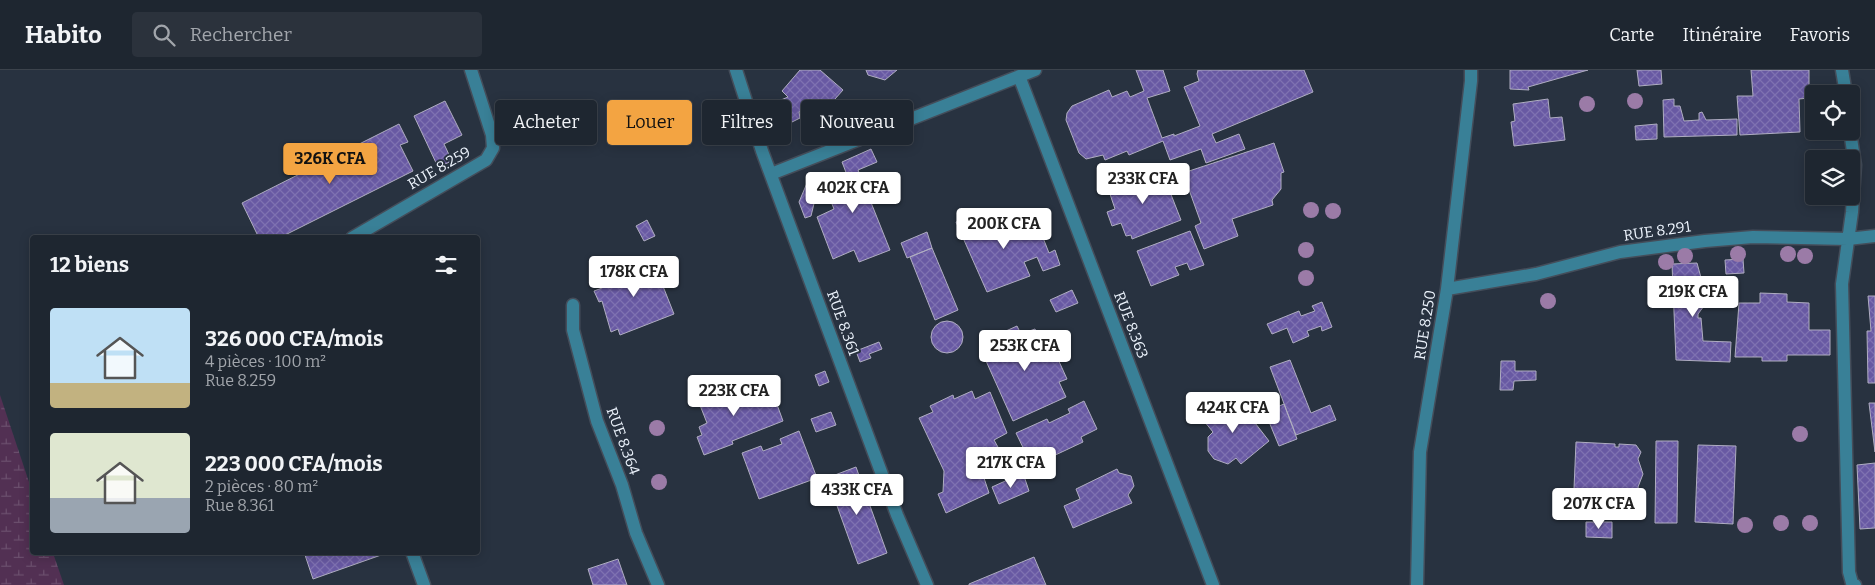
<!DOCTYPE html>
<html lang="fr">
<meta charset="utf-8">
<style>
:root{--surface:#1e2630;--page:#2b323c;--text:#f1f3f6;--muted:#a1a5ab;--line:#3c434c;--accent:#f3a442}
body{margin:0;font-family:Bitter,serif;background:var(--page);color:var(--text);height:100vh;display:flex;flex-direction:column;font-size:19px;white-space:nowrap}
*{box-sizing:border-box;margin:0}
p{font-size:16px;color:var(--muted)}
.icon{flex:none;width:28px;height:28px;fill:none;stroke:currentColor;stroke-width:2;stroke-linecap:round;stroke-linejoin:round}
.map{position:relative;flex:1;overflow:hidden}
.side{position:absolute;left:30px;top:165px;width:450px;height:320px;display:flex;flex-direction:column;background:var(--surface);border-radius:5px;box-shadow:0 2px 12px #0003,0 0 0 1px var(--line)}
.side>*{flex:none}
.guide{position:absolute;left:495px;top:30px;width:475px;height:45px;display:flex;gap:10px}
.controls{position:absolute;left:1805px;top:15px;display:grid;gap:10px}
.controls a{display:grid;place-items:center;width:55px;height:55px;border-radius:5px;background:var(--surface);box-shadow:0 2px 12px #0003,0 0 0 1px var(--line);font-size:25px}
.price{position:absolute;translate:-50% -42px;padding:0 11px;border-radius:5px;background:#fff;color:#222;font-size:16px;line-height:32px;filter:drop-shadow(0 1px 2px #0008)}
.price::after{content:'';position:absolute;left:50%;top:30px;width:15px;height:11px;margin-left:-8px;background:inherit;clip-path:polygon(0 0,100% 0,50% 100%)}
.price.current{background:var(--accent);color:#111}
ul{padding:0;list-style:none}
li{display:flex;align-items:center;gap:15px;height:125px;padding:0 20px}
li span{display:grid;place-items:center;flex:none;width:140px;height:100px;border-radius:5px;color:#555}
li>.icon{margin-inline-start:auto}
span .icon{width:60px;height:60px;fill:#fffc;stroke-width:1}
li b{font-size:21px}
h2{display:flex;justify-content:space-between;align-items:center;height:60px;padding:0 20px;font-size:21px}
.chip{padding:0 18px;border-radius:5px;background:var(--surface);box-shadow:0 2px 12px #0003,0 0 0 1px var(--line);font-size:18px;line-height:45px}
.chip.current{background:var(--accent);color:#111}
header{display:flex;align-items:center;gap:30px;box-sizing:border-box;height:70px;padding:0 25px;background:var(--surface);border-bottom:1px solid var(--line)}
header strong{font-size:24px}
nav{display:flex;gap:28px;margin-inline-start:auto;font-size:18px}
.search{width:350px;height:45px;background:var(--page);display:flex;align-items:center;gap:12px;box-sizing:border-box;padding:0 18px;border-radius:5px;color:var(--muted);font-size:19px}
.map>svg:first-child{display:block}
.wetland{fill:url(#wetland-marsh)}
.building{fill:url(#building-cross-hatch);stroke:#afadc1}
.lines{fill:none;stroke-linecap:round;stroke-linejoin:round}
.minor-casing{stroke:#444d5a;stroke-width:15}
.minor{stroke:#398097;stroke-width:12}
.tree{fill:#9b7ba7}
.labels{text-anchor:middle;stroke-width:4;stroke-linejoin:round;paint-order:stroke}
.street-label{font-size:15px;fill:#edf4fd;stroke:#283240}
</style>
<header>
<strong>Habito</strong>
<div class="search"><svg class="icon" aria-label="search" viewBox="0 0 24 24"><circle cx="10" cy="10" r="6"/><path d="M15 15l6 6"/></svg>Rechercher</div>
<nav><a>Carte</a><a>Itinéraire</a><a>Favoris</a></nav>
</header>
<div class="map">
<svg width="1875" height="515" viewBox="0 0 1875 515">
<defs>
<pattern id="wetland-marsh" width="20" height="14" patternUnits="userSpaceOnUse" patternTransform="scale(1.25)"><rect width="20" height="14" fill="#523053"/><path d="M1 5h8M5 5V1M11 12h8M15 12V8" fill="none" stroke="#6b4f6d"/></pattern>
<pattern id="building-cross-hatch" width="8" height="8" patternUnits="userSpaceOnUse" patternTransform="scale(1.25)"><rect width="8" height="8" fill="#6859a3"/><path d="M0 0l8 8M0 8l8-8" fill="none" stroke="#7e71b1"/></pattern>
</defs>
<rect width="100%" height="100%" fill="#283240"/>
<path class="wetland" d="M0,325L32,421V482L53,483L64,515H0Z"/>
<path class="building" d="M800,0H820L843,20L827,38L820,33L799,42L800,48L782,57L774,33L788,27L782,21Z
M866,0H897L885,10L868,5Z
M1136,0H1163L1170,21L1147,28L1162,68L1174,64V66L1200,56L1184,17L1199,11L1197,4L1198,0H1304L1313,22L1212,64L1216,73L1239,64L1245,79L1206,93L1201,79L1170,90L1163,71L1129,85L1127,81L1105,90L1103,85L1086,89L1079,83L1066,50L1067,43L1072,36L1109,20L1112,27L1127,21L1130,27L1144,21Z
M1510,0H1588L1528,17L1529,20L1510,19Z
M1637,0H1661L1662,14L1639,16Z
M1751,0H1809V28L1799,29L1800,62L1740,65L1737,26H1753Z
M1548,29L1550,48L1562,47L1565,70L1514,76L1511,52L1515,51L1513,34Z
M1674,29V36H1680L1684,51L1699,50V43L1702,42L1706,50L1737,49V65L1664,67L1663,30Z
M445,31L462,65L444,74L452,91L438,97L414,46Z
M399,54L408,72L400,75L413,101L279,168H259L242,133Z
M1657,54V69L1636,70L1635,56Z
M1274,73L1284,102L1281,103V119L1272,130L1273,135L1232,149L1238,166L1204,179L1195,156L1201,153L1183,103Z
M871,79L877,92L858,100L890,180L859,192L854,180L833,189L817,147L834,139L824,114L847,105L842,92Z
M1161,99L1181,150L1132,169L1131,165L1126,166L1121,153L1112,156L1107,142L1115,139L1110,124L1115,123L1113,117Z
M810,106L819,113L811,146L805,148L799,132Z
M982,143L985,151L1002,144L1009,146L1016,163L1038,155L1049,183L1055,180L1060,195L1043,201L1037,187L1024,192L1030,206L987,222L956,152Z
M647,150L655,166L644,171L636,156Z
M1190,161L1204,195L1190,200L1187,193L1175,197L1179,205L1151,216L1137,181Z
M927,162L932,178L907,188L901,173Z
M932,178L958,240L935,250L910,187Z
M1743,189L1744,203L1726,204L1725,190Z
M653,191L674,244L620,265L618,259L611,262L602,231L599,232L594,221L602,218L600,212L614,207L613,202L633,194L635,198Z
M1697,193L1706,226L1704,236L1698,244V248H1701L1703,271L1731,272L1730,292L1676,290L1672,194Z
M1072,220L1078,233L1056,242L1050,230Z
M1760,223L1787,224V232L1809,233V260H1830V285H1787V291H1762V287H1735L1739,233H1760Z
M1868,226H1875V313H1868L1867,261H1871Z
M1322,232L1332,257L1322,261L1321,256L1307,261L1309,266L1293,273L1287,258L1272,264L1267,254L1299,241L1301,246L1315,241L1312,236Z
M931 267a16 16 0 1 1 32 0a16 16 0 1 1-32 0Z
M1017,256L1021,264L1035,259L1044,279L1052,276L1067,309L1059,312L1066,327L1013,351L982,282L1001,273L997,265Z
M879,272L882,279L869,284L871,288L860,292L856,281Z
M1290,290L1311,343L1330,335L1336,350L1296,365L1270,297Z
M1501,291H1515V301H1536V310L1514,311L1513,320H1500Z
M825,301L829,312L819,316L815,305Z
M726,314L731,326L745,321L775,329L783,351L732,371L733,374L704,385L697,367L702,365L699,357L707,353L696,325Z
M972,321L975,329L990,322L1007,363L994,370L1003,386L984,408L989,423L946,443L938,424L943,422L944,401L919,348L933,342L930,336L953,325L954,329Z
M1235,327L1269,371L1241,394L1236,388L1228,394L1214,389L1208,381V367L1213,362L1204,351L1213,344L1211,341L1220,333L1223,336Z
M1084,331L1097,359L1081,367L1083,372L1032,396L1016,363L1047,349L1049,353L1070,343L1068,339Z
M1869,333H1875V382Z
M1284,334L1297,369L1279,376L1265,342Z
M831,342L836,355L816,362L811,349Z
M799,361L817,408L759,429L742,383L761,376L763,381L782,374L780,369Z
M1656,371H1678L1677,453H1655Z
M1576,372L1615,374V377H1619V374L1636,375L1641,382L1638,389L1643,404L1638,417L1641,427L1623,443L1573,442Z
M1698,375L1736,376L1733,454L1695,452Z
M1875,393V458L1860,459L1857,395Z
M856,397L887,483L858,494L827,408Z
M1117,399L1119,403L1131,406L1134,416L1128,425L1132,433L1073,458L1064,436L1080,429L1076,419Z
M1023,403L1029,421L999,434L992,417Z
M1586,452H1612V468L1586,467Z
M304,482H383L384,484L313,509Z
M1034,487L1046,515H969V514Z
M618,489L627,515H593L588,499Z"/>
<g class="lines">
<defs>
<path id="minor" d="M736,0L762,81L897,445L927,515
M1842,0L1846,24
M1019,6L1213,515
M1850,61L1855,95L1852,142L1842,214L1849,502L1852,513L1855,515
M771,104L1035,0
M352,168L486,90L493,78L492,65L471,0
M1447,219L1536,204L1620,182L1705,171L1753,167L1848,169L1875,166
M573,235V260L597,351L622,415L636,463L658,515
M412,482L424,515
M1417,515L1420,382L1447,219L1471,11V0"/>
</defs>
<use href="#minor" class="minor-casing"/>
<use href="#minor" class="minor"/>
</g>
<g class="tree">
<circle cx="1635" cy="31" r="8"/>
<circle cx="1587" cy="34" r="8"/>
<circle cx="1311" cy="140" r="8"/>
<circle cx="1333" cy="141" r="8"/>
<circle cx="1306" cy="180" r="8"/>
<circle cx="1738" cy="184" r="8"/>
<circle cx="1788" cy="184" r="8"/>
<circle cx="1685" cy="186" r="8"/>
<circle cx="1805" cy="186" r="8"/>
<circle cx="1666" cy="192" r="8"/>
<circle cx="1306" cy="208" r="8"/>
<circle cx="1723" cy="223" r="8"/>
<circle cx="1548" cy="231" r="8"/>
<circle cx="657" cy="358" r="8"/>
<circle cx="1800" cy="364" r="8"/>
<circle cx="659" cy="412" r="8"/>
<circle cx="1781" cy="453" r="8"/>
<circle cx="1810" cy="453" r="8"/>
<circle cx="1745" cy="455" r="8"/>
</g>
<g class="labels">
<g class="street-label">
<text transform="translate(439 98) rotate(-30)" y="5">RUE 8.259</text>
<text transform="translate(1657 161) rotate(-8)" y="5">RUE 8.291</text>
<text transform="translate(843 253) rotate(70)" y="5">RUE 8.361</text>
<text transform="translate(1131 255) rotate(69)" y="5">RUE 8.363</text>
<text transform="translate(1425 255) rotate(-81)" y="5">RUE 8.250</text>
<text transform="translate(623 371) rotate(70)" y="5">RUE 8.364</text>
</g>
</g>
</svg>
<div class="controls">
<a><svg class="icon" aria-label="locate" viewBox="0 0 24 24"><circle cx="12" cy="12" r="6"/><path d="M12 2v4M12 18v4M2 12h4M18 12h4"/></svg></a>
<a><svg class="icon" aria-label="layers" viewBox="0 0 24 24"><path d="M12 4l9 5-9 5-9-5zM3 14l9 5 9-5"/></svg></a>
</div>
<b class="price current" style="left:330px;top:115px">326K CFA</b>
<b class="price" style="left:1143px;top:135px">233K CFA</b>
<b class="price" style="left:853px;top:144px">402K CFA</b>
<b class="price" style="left:1004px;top:180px">200K CFA</b>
<b class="price" style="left:634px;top:228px">178K CFA</b>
<b class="price" style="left:1693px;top:248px">219K CFA</b>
<b class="price" style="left:1025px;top:302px">253K CFA</b>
<b class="price" style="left:734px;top:347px">223K CFA</b>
<b class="price" style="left:1233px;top:364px">424K CFA</b>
<b class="price" style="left:1011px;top:419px">217K CFA</b>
<b class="price" style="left:857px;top:446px">433K CFA</b>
<b class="price" style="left:1599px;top:460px">207K CFA</b>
<div class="guide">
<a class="chip">Acheter</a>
<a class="chip current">Louer</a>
<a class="chip">Filtres</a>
<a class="chip">Nouveau</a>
</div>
<section class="side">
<h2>12 biens<svg class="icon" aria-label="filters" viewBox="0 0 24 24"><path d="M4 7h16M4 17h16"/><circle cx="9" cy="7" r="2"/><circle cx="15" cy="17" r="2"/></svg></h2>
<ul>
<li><span style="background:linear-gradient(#bfe0f5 75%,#c2b280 0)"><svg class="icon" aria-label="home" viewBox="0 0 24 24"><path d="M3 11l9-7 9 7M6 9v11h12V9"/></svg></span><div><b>326 000 CFA/mois</b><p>4 pièces · 100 m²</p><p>Rue 8.259</p></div></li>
<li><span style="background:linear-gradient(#dfe7d0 65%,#9aa5b1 0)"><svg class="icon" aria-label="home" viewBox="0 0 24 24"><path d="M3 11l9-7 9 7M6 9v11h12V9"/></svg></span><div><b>223 000 CFA/mois</b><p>2 pièces · 80 m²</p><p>Rue 8.361</p></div></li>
</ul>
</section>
</div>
